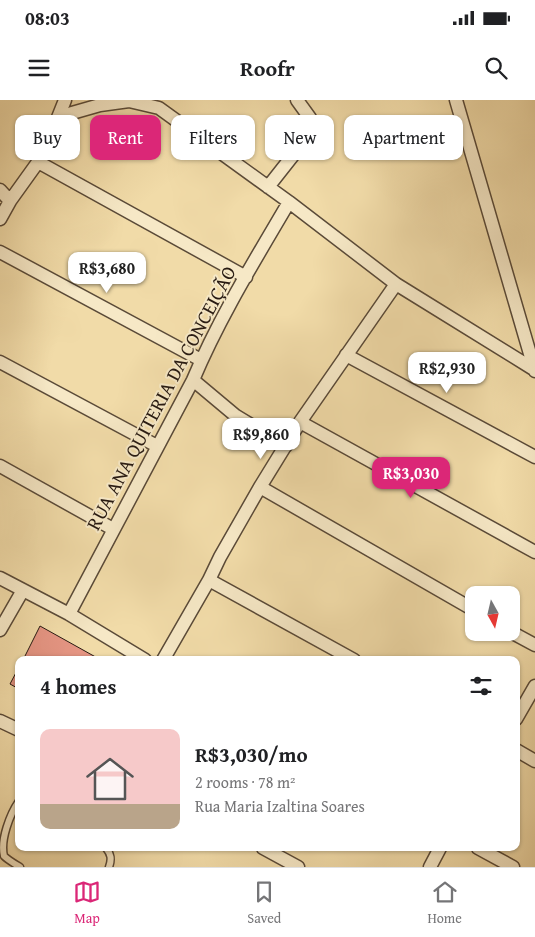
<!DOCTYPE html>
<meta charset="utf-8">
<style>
:root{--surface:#fff;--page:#f6f6f6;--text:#202124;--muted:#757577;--line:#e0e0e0;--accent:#db2777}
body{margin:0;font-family:"Gentium Book Plus",serif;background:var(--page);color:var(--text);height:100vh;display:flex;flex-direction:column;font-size:19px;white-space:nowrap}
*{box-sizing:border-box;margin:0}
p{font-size:16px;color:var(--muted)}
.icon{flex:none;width:28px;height:28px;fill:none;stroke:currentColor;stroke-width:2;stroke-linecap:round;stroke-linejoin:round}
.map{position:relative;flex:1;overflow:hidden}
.details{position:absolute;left:15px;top:556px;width:505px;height:195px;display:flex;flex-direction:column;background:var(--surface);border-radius:10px;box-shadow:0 1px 4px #0004}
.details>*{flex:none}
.top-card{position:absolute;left:15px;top:15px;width:505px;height:45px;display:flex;gap:10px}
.needle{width:32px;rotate:172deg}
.buttons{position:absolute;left:465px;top:486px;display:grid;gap:10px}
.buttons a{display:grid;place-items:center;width:55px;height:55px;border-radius:10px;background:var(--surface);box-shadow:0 1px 4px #0004;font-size:25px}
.price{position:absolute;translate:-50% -42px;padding:0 11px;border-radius:10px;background:#fff;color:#222;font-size:16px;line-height:32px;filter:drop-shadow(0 1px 2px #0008)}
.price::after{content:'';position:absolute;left:50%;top:30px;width:15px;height:11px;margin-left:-8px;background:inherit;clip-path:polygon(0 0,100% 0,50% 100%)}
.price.current{background:var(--accent);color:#fff}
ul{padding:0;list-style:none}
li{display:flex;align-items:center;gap:15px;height:125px;padding:0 25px}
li+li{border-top:1px solid var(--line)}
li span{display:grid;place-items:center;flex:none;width:140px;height:100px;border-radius:10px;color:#555}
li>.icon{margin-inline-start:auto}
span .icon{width:60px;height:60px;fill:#fffc;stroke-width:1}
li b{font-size:21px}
h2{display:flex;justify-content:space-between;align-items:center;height:60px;padding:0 25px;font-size:21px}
.pill{padding:0 18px;border-radius:10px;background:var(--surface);box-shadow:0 1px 4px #0004;font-size:18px;line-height:45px}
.pill.current{background:var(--accent);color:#fff}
.status{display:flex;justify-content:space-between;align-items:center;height:35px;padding:0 25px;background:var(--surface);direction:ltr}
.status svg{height:14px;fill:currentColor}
header{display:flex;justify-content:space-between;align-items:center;height:65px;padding:0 25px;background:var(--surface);font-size:22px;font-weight:700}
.tab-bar{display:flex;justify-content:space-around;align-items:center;height:70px;border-top:1px solid var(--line);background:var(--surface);font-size:14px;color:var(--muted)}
.tab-bar a{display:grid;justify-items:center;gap:2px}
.tab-bar .current{color:var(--accent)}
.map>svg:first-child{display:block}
.building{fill:#e59583;stroke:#271a12}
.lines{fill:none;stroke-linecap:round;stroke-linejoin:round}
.lane-casing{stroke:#5a4a38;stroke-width:9}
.street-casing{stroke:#5a4a38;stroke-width:15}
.lane{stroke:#f6e8c6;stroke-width:6}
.street{stroke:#f6e8c6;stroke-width:12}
.labels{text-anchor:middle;stroke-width:4;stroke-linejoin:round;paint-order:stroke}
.street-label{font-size:20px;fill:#271a12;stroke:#f6e8c6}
</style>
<div class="status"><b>08:03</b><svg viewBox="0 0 49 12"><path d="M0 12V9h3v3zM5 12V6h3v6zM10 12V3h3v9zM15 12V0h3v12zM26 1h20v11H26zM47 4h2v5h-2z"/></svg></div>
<header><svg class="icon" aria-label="menu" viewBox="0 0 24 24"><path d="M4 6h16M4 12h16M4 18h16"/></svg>Roofr<svg class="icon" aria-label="search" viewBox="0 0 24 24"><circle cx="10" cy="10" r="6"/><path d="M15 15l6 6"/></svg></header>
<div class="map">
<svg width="535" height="767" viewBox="0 0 535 767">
<rect width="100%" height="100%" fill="#f1dba8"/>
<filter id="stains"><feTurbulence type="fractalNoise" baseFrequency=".004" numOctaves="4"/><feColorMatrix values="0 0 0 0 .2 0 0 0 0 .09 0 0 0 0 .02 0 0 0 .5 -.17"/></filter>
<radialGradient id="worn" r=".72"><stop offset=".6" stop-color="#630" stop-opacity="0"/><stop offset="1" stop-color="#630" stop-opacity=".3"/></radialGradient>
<path class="building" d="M40,526L101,560H23Z
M19,567V589L10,584Z"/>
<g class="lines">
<defs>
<path id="lane" d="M19,701C10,714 0,740 4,756C8,760 15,764 20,767
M106,748C111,754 112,759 109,767"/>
<path id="street" d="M456,0L535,271
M55,25L65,0
M38,62L246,177
M268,87L309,35L310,18L297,0
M0,90L10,101
M0,119L10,101L38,62L42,49L55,25L72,13L100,5L129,1L159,8L289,102L396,184L535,270
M0,152L201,260
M346,255L535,357
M0,262L157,346
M193,280L236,316L286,346
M300,322L535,452
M0,366L113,429
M260,387L474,510
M0,478L69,514L145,560
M209,480L354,560
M69,514L193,280C219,218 255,160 289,102
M0,530L23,490
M511,532L535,545
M163,560L209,480L220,457L260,387L300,322L396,184
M516,619L535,586
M0,621L19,630
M516,650L535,661
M263,748L298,767
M478,748L513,767
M430,767L440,748"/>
</defs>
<use href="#lane" class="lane-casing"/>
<use href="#street" class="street-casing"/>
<use href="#lane" class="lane"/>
<use href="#street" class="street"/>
</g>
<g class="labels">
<g class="street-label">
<text transform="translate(161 298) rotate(-62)" y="7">RUA ANA QUITERIA DA CONCEIÇÃO</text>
</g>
</g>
<rect width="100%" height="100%" filter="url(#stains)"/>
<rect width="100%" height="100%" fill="url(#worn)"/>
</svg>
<div class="buttons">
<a><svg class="needle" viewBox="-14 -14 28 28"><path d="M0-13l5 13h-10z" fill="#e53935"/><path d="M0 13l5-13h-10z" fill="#757577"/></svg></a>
</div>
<b class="price" style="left:107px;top:194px">R$3,680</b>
<b class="price" style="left:447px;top:294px">R$2,930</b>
<b class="price" style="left:261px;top:360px">R$9,860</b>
<b class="price current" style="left:411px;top:399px">R$3,030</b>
<div class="top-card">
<a class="pill">Buy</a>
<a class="pill current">Rent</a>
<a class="pill">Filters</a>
<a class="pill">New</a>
<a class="pill">Apartment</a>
</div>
<section class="details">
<h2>4 homes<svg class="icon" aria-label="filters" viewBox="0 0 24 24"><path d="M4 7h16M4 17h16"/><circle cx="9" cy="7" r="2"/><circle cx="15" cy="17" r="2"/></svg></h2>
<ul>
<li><span style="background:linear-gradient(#f6c9c9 75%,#b9a48a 0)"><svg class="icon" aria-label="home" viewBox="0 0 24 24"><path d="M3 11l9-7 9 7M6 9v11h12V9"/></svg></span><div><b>R$3,030/mo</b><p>2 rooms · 78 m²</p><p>Rua Maria Izaltina Soares</p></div></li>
</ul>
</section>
</div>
<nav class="tab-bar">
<a class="current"><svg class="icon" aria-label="map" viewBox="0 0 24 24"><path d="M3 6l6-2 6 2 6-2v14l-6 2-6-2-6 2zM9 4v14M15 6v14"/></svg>Map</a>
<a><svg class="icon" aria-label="saved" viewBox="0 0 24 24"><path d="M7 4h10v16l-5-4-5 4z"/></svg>Saved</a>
<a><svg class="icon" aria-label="home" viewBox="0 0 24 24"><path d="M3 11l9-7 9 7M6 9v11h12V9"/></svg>Home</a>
</nav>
